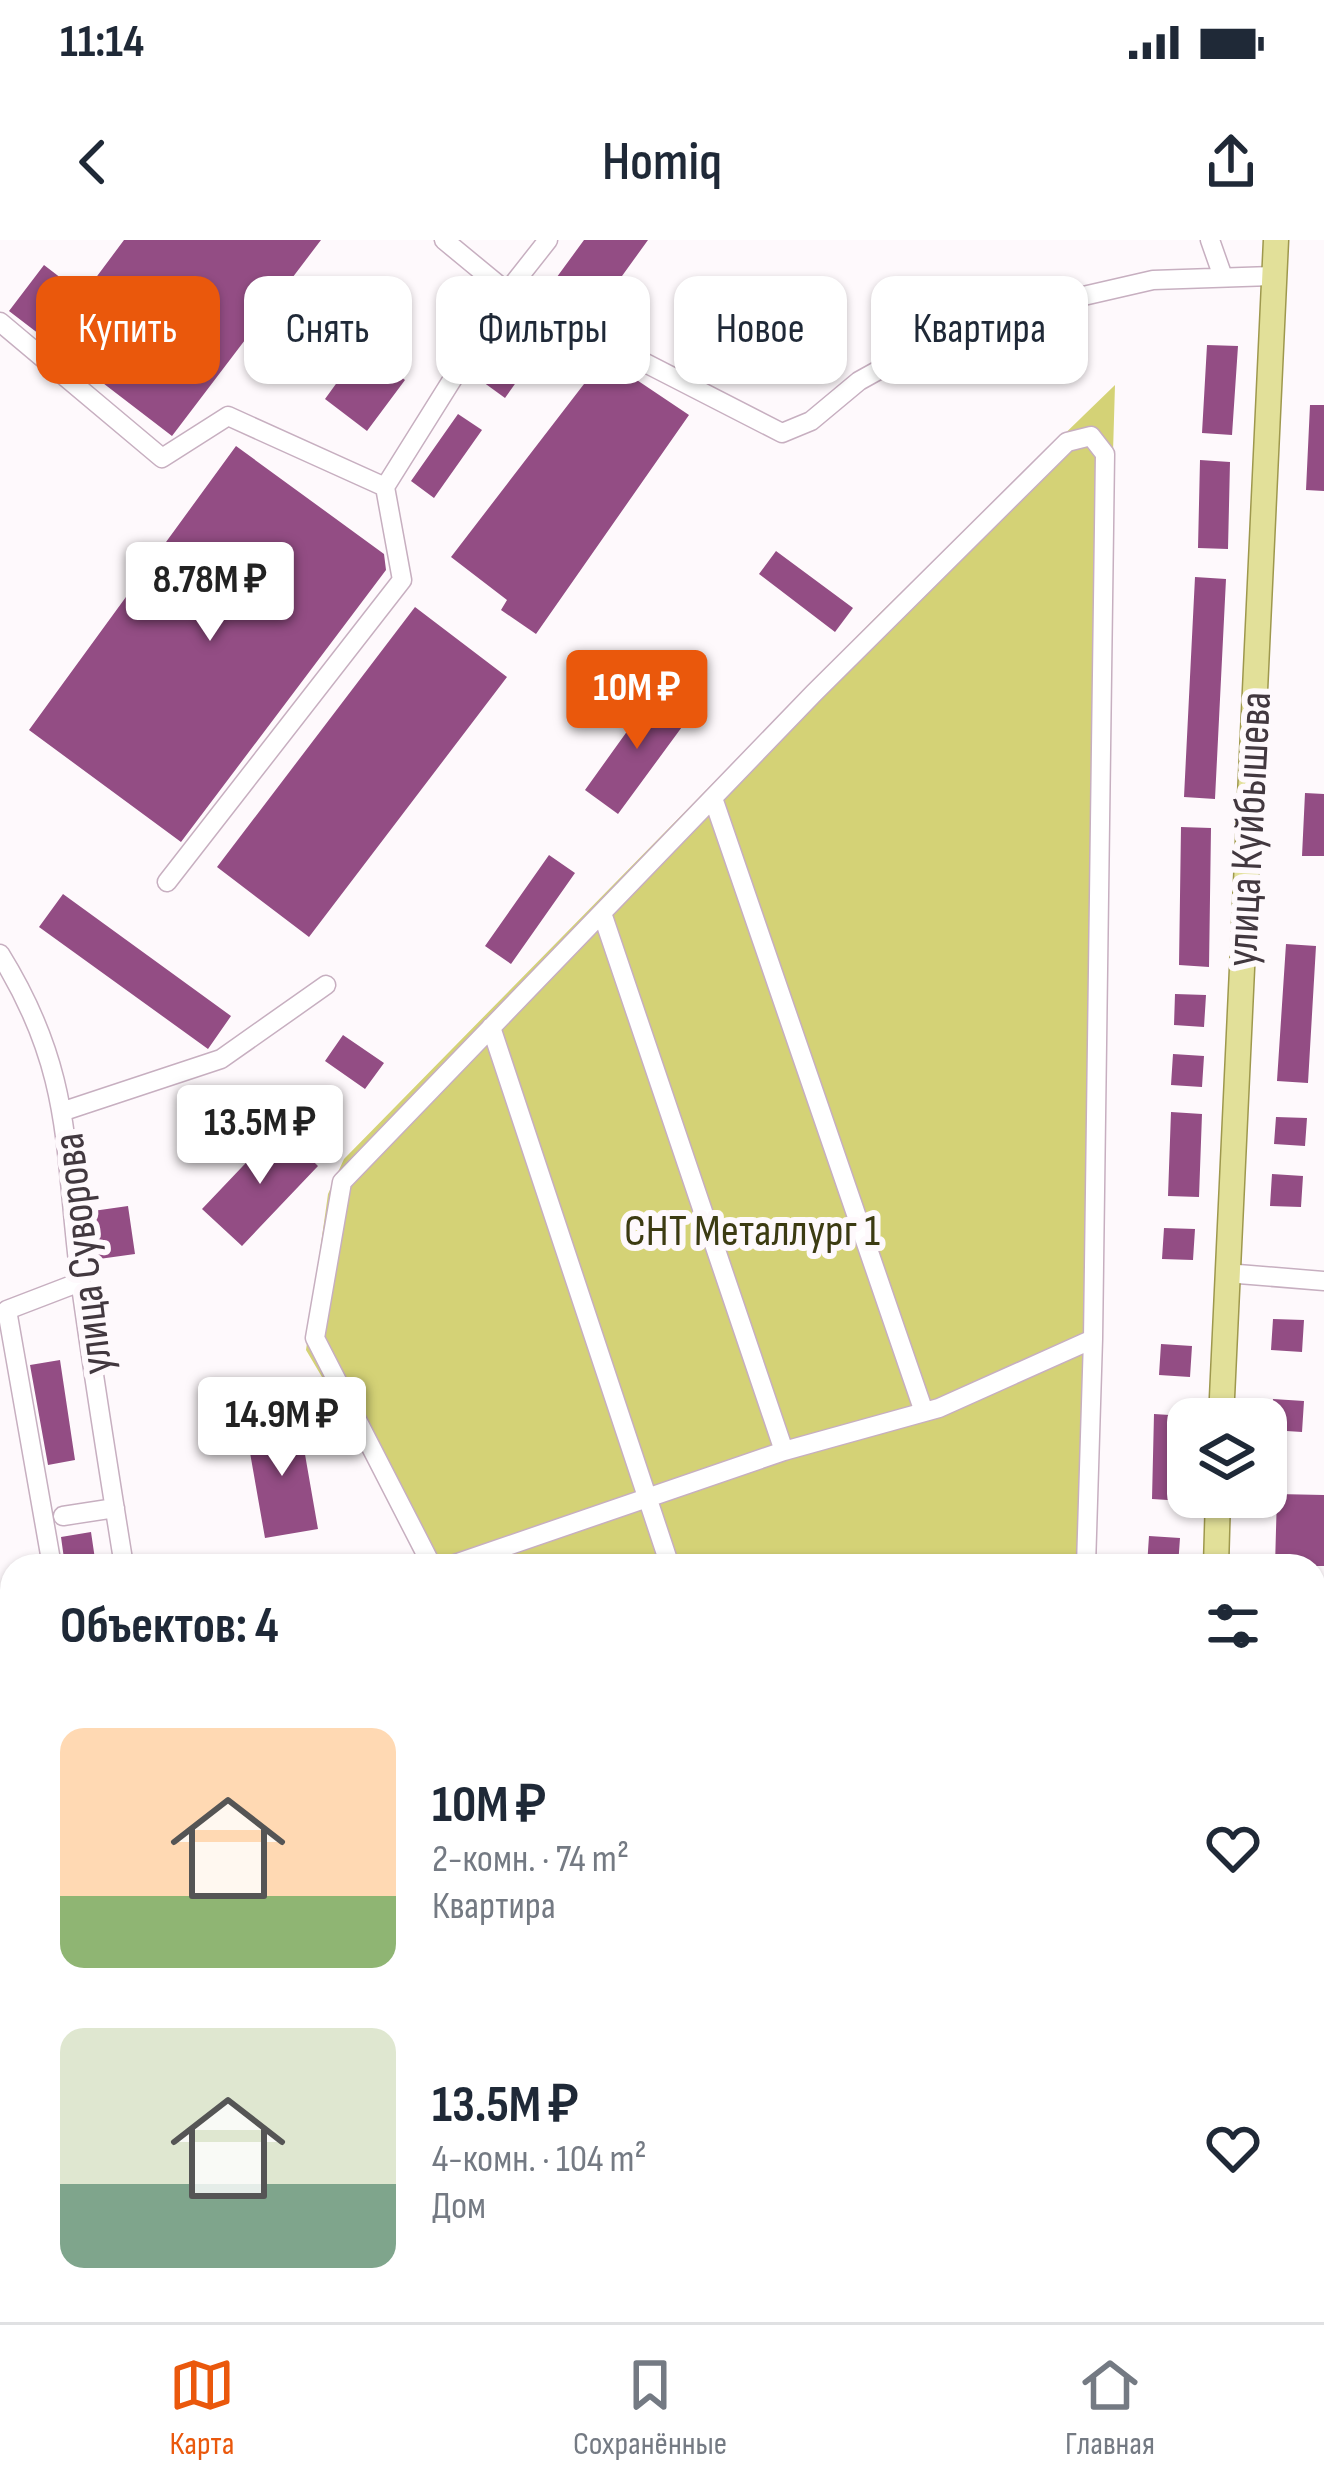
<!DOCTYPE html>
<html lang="ru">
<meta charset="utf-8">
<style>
:root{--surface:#fff;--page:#f6f6f7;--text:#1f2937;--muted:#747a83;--line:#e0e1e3;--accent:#ea580c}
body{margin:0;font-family:"Sofia Sans Condensed",sans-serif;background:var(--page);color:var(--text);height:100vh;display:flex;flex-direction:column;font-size:45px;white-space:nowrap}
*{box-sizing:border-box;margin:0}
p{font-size:39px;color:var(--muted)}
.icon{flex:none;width:66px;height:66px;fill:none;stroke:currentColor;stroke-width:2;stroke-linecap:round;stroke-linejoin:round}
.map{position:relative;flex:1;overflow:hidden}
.panel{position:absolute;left:0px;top:1314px;width:1326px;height:768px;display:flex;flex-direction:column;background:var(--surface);border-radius:36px 36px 0 0;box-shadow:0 3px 9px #0004}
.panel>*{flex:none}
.top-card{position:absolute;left:36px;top:36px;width:1254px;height:108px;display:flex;gap:24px}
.buttons{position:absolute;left:1167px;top:1158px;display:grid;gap:24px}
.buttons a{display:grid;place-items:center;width:120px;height:120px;border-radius:24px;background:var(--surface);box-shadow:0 3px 9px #0004;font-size:60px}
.price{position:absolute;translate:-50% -102px;padding:0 27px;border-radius:12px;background:#fff;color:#222;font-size:39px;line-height:78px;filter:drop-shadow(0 3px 6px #0008)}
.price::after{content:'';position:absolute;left:50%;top:72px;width:36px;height:27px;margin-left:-18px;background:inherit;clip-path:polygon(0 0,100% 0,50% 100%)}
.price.current{background:var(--accent);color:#fff}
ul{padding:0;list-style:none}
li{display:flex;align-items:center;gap:36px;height:300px;padding:0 60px}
li span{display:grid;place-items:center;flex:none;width:336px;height:240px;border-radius:24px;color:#555}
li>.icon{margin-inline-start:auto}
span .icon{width:144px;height:144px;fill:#fffc;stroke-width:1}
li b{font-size:51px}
h2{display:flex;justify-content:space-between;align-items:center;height:144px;padding:0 60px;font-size:51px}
.chip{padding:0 42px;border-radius:24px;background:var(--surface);box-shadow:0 3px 9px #0004;font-size:42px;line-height:108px}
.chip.current{background:var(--accent);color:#fff}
.status{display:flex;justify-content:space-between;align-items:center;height:84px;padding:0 60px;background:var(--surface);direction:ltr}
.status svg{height:33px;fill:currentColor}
header{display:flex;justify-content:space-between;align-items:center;height:156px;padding:0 60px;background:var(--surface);font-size:54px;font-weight:600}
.menu{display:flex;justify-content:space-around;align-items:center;height:168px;border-top:3px solid var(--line);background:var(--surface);font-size:33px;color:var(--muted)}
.menu a{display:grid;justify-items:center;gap:6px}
.menu .current{color:var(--accent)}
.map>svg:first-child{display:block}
.green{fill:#d4d276}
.building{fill:#934d84}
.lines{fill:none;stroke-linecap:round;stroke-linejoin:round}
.minor-casing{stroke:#c7afc0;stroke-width:21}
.major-casing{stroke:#9e984d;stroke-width:27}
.minor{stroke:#fff;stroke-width:18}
.major{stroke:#e2e099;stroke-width:24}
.labels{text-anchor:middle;stroke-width:12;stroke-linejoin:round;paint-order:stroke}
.street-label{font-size:45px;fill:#42383f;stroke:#fef9fc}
.park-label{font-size:45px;fill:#3c3b12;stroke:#fef9fc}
</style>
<div class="status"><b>11:14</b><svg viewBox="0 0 49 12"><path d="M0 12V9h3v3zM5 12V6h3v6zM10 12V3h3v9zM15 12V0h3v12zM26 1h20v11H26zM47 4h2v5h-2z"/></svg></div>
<header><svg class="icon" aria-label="back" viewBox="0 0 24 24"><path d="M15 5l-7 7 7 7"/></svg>Homiq<svg class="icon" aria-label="share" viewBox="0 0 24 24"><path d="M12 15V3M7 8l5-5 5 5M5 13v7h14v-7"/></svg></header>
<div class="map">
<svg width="1324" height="2082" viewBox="0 0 1324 2082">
<rect width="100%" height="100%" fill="#fef9fc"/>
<path class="green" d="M1115,145L1080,1326H426L400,1269L306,1110L328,954L344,919L879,374Z"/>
<path class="building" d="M124,0H321L172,196L9,71L44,25L83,55Z
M584,0H648L596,72L554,41Z
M512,70L551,93L505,158L472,134Z
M1207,105L1238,106L1232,195L1202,193Z
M362,108L405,140L367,191L325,159Z
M604,118L689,175L536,394L501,370L507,360L451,317Z
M1310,165H1324V251L1306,250Z
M458,174L482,190L434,258L411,241Z
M236,206L384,314L386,330L181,602L29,490Z
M1200,220L1230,222L1228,309L1198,308Z
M776,311L853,368L835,392L759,334Z
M1195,337L1226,339L1215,559L1184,557Z
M415,367L507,437L309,697L217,627Z
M656,451L690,476L618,574L585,550Z
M1305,553L1324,554V616H1302Z
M1181,587L1211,588L1209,727L1179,725Z
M549,615L575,633L511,724L485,706Z
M63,654L231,776L208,809L39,687Z
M1286,704L1316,706L1308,843L1277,841Z
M1175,754L1206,755L1204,787L1174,785Z
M343,795L384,823L365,849L325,821Z
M1173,814L1204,816L1202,847L1171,845Z
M1171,872L1202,874L1199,957L1168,956Z
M1276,877L1307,878L1305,906L1274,904Z
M279,888L318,926L242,1006L202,969Z
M1272,934L1303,936L1301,967L1270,966Z
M128,966L135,1014L99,1019L93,971Z
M1164,988L1195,989L1193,1020L1162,1019Z
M1273,1079L1304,1080L1302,1112L1271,1110Z
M1161,1104L1192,1106L1190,1137L1159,1135Z
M60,1120L75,1220L48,1225L30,1125Z
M1273,1159L1304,1161L1302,1192L1271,1190Z
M1154,1174L1185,1176L1183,1261L1152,1259Z
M299,1180L318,1289L265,1298L246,1190Z
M1277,1254L1324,1255V1326H1275Z
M91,1292L96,1326H65L61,1297Z
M1149,1296L1180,1298L1178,1326H1147Z"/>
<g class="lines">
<defs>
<path id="minor" d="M548,0L507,52L782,193L811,181L859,141L895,121L938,72L955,66L1079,57L1153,40L1274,36
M1210,0L1223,37
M0,82L162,218L228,176L385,247
M713,558L924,1172
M167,642L402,340L385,247L507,52L444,0
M602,673L784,1211
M0,714C75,835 63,912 81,1046C94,1140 109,1233 124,1326
M491,787L670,1326
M64,871L221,819L326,745
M1226,1033L1324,1041
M63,1276L115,1268
M52,1326L7,1070L80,1042
M432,1326L315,1098L342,942L814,453L1067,202L1091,196L1105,214L1093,1099
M449,1326L784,1211L939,1168L1093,1099L1086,1326
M1314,1380H1324
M0,1622L12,1619
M1314,1628L1324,1629
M1314,1743L1324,1745
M2,1835L12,1833
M1314,2039L1324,2053
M243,2070L245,2082
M279,2070L281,2082
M1008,2070L1017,2082"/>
<path id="major" d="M1221,1179L1276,0
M1216,1326L1218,1257
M752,2082L770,2070"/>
</defs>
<use href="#minor" class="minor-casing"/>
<use href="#major" class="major-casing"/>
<use href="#minor" class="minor"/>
<use href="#major" class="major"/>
</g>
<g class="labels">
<g class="street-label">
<text transform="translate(1247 589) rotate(-87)" y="16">улица Куйбышева</text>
<text transform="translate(81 1014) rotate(-97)" y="16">улица Суворова</text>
</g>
<g class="park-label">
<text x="752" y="1005">СНТ Металлург 1</text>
</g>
</g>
</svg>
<div class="buttons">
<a><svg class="icon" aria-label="layers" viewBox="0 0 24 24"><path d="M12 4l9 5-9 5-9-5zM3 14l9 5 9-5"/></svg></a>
</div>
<b class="price" style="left:210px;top:404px">8.78M ₽</b>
<b class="price current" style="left:637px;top:512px">10M ₽</b>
<b class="price" style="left:260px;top:947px">13.5M ₽</b>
<b class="price" style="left:282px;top:1239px">14.9M ₽</b>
<div class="top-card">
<a class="chip current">Купить</a>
<a class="chip">Снять</a>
<a class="chip">Фильтры</a>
<a class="chip">Новое</a>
<a class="chip">Квартира</a>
</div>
<section class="panel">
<h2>Объектов: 4<svg class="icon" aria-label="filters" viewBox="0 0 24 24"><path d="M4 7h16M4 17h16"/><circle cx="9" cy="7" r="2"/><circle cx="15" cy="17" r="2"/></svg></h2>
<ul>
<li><span style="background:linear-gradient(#ffd9b3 70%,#8fb573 0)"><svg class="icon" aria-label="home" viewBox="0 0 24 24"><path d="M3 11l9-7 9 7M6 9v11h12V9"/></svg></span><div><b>10M ₽</b><p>2-комн. · 74 m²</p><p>Квартира</p></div><svg class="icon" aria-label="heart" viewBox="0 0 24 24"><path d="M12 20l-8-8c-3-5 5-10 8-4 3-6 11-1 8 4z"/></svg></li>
<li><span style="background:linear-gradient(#dfe7d0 65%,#7fa58c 0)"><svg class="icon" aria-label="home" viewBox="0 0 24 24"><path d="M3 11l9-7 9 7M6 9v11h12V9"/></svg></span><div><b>13.5M ₽</b><p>4-комн. · 104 m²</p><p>Дом</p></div><svg class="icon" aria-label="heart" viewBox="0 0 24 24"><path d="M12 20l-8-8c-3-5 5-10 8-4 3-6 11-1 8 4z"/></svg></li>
</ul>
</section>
</div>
<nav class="menu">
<a class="current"><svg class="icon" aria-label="map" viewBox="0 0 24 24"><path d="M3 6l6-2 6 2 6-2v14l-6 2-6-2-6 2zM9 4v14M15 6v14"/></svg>Карта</a>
<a><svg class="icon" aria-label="saved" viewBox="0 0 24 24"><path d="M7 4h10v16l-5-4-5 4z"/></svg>Сохранённые</a>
<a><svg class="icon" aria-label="home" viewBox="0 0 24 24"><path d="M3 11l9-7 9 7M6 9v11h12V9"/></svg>Главная</a>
</nav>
